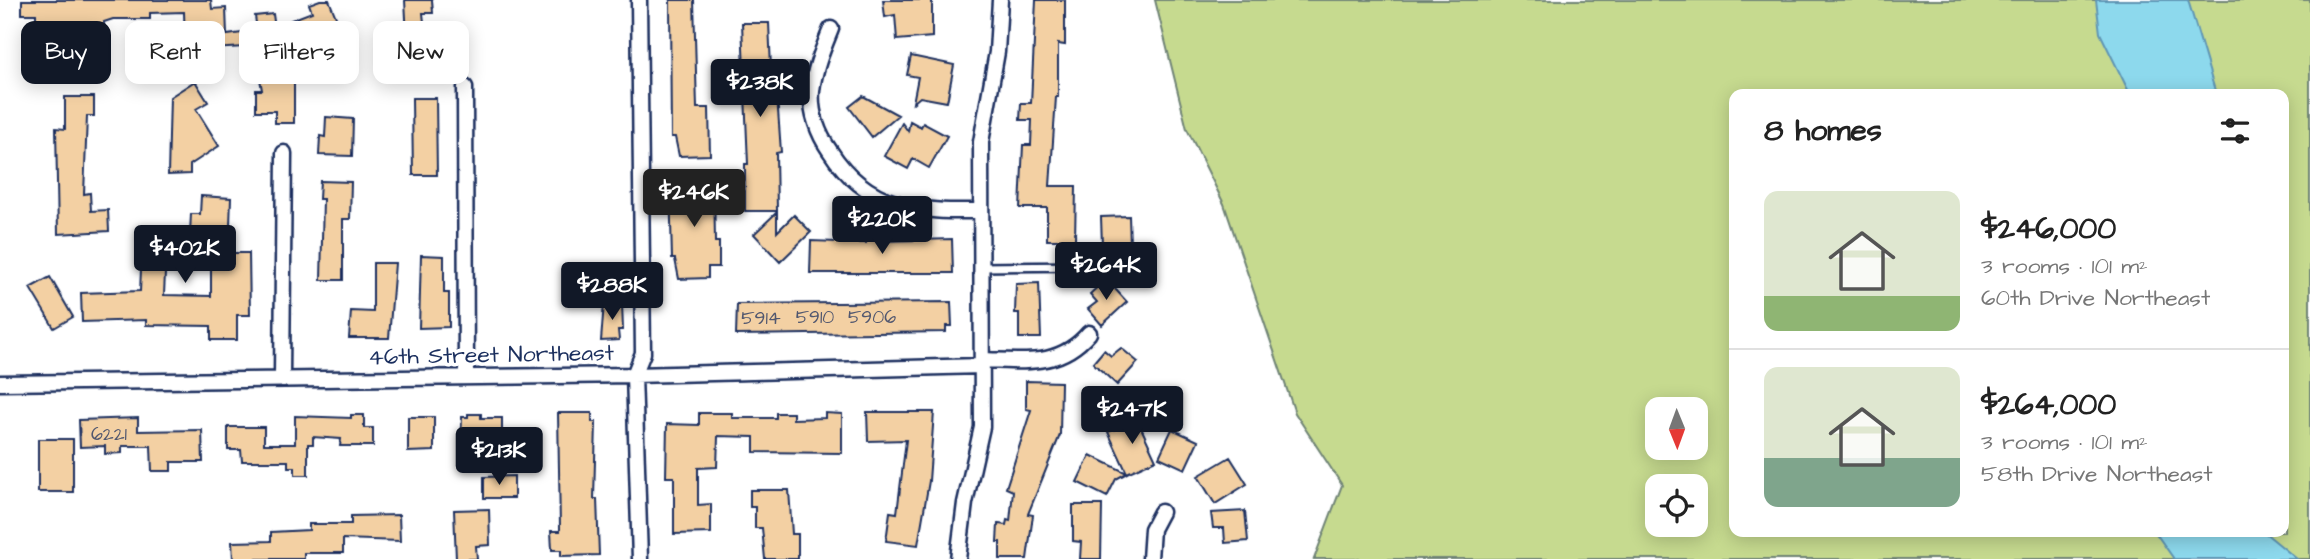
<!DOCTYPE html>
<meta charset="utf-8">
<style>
:root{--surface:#fff;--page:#f2f2f2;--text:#222;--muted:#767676;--line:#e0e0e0;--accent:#111827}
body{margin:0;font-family:"Architects Daughter",sans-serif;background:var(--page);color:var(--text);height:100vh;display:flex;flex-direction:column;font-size:26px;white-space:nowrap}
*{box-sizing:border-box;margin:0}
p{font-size:23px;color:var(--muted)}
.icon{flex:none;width:38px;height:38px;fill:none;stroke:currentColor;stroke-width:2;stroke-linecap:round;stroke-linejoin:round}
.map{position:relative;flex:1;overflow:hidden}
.sheet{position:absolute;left:1729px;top:89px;width:560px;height:448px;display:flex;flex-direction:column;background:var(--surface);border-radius:14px;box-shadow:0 4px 18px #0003}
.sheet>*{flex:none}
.banner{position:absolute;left:21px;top:21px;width:665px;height:63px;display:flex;gap:14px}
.needle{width:46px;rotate:179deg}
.buttons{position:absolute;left:1645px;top:397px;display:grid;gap:14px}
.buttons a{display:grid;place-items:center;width:63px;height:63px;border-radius:14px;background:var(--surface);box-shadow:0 4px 18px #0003;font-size:35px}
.price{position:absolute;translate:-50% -60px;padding:0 16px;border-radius:7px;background:var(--accent);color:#fff;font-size:23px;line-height:46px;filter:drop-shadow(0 2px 4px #0008)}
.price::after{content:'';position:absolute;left:50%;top:42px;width:21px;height:16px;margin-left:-10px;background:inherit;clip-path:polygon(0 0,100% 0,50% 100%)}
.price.on{background:#222;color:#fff}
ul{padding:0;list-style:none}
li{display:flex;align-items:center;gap:21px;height:175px;padding:0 35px}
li+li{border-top:2px solid var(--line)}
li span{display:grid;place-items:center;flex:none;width:196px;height:140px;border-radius:14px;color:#555}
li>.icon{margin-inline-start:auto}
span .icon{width:84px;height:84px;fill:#fffc;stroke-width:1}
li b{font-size:30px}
h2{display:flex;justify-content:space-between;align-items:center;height:84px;padding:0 35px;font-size:30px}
.pill{padding:0 24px;border-radius:14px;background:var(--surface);box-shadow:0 4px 18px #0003;font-size:24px;line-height:63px}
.pill.on{background:var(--accent);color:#fff}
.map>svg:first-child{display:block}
.green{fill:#c6da8f;stroke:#708476;stroke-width:2;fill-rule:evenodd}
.water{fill:#8dd9ed;stroke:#5f95b4;stroke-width:2}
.building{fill:#f3d0a3;stroke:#1b2f5e;stroke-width:2}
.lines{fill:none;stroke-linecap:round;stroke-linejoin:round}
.service-casing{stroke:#1b2f5e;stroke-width:12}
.minor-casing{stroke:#1b2f5e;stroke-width:19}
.service{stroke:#fff;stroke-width:7}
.minor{stroke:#fff;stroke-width:14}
.labels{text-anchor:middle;stroke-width:7;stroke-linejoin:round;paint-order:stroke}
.number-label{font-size:19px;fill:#51576f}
.street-label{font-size:23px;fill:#1b2f5e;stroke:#fff}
</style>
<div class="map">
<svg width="2310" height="559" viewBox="0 0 2310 559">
<rect width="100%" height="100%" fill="#fff"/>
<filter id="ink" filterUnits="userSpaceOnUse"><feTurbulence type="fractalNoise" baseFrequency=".0143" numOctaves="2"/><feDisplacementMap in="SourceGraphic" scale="14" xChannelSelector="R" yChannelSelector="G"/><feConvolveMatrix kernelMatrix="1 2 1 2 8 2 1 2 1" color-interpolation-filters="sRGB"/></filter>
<g filter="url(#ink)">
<path class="green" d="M1155,0H2310V559H1314L1342,485L1295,413L1224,204L1187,129ZM1734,94H2284V532H1734ZM1657,410H1696V448H1657ZM1657,486H1696V525H1657Z"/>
<path class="water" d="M2096,0H2188L2216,94H2130L2100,33Z
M2155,532H2264L2297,559H2174Z"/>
<path class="building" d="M22,0H211L212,9L226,8L227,35L257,31L255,16L273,14L278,51L246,55L245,47L193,50L192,41L185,42L184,12L150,13V19H113L104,22V25L57,26V39H36V14H22Z
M320,0H329L341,30L330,35L333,42L313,49L311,43L302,46L291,20L312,12L309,4Z
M405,0H432L433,13H423L428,60L398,61L397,37H407Z
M670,0H694L697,108H709L710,155L679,156L675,137H671Z
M883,0H932V37L897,40L895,15L885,17Z
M1036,0H1065V45L1058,44V97H1056L1050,186H1076L1075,240H1047V208H1020L1023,145H1031L1032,120H1020L1021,103H1031Z
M742,23H769L771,68H775L781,152L776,153L777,211H745V164H748Z
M911,56L954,65L947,102L920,97L913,103L918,77L907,75Z
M260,79H294V123H275V111H256V90H262Z
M195,81L208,102L196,109L219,146L190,165V174L168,175L170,97Z
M863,96L898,115L872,137L849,107Z
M65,97H94V116H87L84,194L90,193L91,211L108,210L109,231L58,234L56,128L65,129Z
M412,98H436L437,175H413Z
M326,117L353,119L352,156L319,155L320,136L325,137Z
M910,121L921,127L923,123L947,136L929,168L913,159L908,169L884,156L902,123L908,131Z
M320,181L351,182L350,219H343V280H321L323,199H319Z
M714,182L715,242H719V267H708V278L679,279L675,259H672L670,183Z
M201,196L231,198L229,253H249L250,315H237V340H211V326L146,325V320L82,322L81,293L140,291L142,249L166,250L164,295L211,296V234L190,233L191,214H200Z
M777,212V232L794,215L811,232L780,262L754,234Z
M1129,216L1130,244L1102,245L1101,217Z
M866,231H884V241L952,239L953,273H810L811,241L866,243Z
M421,255L444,256V293H449V327L419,328Z
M373,263H395L389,338H349L351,311L373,312Z
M50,277L73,317L54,328L30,288Z
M1106,279L1127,302L1102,325L1088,309L1097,302L1090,294Z
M1039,283L1041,338H1019V313H1015L1016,284Z
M951,302L952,326H946V332L736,335L737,304Z
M604,303H622L623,330H618L619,340L601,341Z
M1121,348L1138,362L1117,385L1093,363L1104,350L1111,356Z
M1026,381L1061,382L1060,435L1028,514L1033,515L1027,559H1000V542H997L998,524L1006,525L1007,520L1010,521L1013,491L1006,488L1031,410L1026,409Z
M867,412H934L929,481L918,545L886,541L890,512L897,513L906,440L868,441Z
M558,413H592V422H596L594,499H597L599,555L561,556V550H552L551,531H560V527Z
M699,413H732V418H776V413H793V419L825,418V413L842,414V453L754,452V437L718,436L717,467L698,468V505L711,504V533L674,534V477H666L667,424L699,425Z
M468,414H481V418H502V446L461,445L462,417H468Z
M351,415H364V428H373V446H340L341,439L313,437V444H308V475H295V467H288V461H242L241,450H228V427H264V444H295V416L351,418Z
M408,417H434V451L408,452Z
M138,418V431L202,430L203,462H171V471H152L151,446H122V453L105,454V446L80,447L79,420Z
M1137,419L1156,460L1127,473L1108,432Z
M1172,429L1198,441L1185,469L1159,457Z
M38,439H73V492H38Z
M1090,455L1127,473L1116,479L1107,497L1077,482Z
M1230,457L1247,484L1215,504L1198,476Z
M514,476V498H484V477Z
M750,490H789L792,534H798V559H765L762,528H755V507H750Z
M1073,505H1102L1101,559H1080L1081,542L1073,541Z
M489,509L490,545L476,546L477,559H456L454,510Z
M1245,511L1248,541L1225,543L1224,528H1213L1211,513Z
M399,515L400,541L343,539V553H304V559H233L232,542L271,541V532L309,530V524H351V516Z"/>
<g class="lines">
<defs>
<path id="service" d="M981,267L1093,266"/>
<path id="minor" d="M639,0L643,353L634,375L640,559
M831,29C823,49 814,70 812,91C810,112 818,134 830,151C867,209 918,212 980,211
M465,87L466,377
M982,360C1024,361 1059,368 1089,333
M282,379L284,153
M0,383L634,375L982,366
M958,559L965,503L982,427L981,142L997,52L1000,0
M1150,559L1152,529L1161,512"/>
</defs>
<use href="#service" class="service-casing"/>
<use href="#minor" class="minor-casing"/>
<use href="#service" class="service"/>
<use href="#minor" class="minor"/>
</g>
</g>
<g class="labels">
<g class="number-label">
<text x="815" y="323">5910</text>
<text x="872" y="323">5906</text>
<text x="761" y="324">5914</text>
<text x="109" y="440">6221</text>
</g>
<g class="street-label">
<text transform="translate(491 354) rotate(-1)" y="8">46th Street Northeast</text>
</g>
</g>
</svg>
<div class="buttons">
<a><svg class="needle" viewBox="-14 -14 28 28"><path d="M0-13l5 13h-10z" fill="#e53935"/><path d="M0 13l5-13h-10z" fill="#767676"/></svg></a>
<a><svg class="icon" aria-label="locate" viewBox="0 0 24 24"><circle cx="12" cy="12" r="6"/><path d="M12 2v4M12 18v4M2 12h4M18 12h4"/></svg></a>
</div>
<b class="price" style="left:760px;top:119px">$238K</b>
<b class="price on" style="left:694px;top:229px">$246K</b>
<b class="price" style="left:882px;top:256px">$220K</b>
<b class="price" style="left:185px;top:285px">$402K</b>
<b class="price" style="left:1106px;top:302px">$264K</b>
<b class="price" style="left:612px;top:322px">$288K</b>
<b class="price" style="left:1132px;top:446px">$247K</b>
<b class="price" style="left:499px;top:487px">$213K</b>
<div class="banner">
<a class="pill on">Buy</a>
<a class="pill">Rent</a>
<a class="pill">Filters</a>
<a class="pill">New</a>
</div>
<section class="sheet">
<h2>8 homes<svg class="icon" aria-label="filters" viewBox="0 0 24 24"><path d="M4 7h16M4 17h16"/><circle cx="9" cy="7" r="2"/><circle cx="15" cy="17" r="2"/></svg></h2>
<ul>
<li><span style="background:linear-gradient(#dfe7d0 75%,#8fb573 0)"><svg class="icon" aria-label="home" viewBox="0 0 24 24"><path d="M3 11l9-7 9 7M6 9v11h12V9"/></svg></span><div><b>$246,000</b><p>3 rooms · 101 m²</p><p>60th Drive Northeast</p></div></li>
<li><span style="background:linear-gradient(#dfe7d0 65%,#7fa58c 0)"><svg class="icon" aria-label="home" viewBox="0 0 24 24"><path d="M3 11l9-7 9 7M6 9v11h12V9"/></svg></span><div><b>$264,000</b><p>3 rooms · 101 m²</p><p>58th Drive Northeast</p></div></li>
</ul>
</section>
</div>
